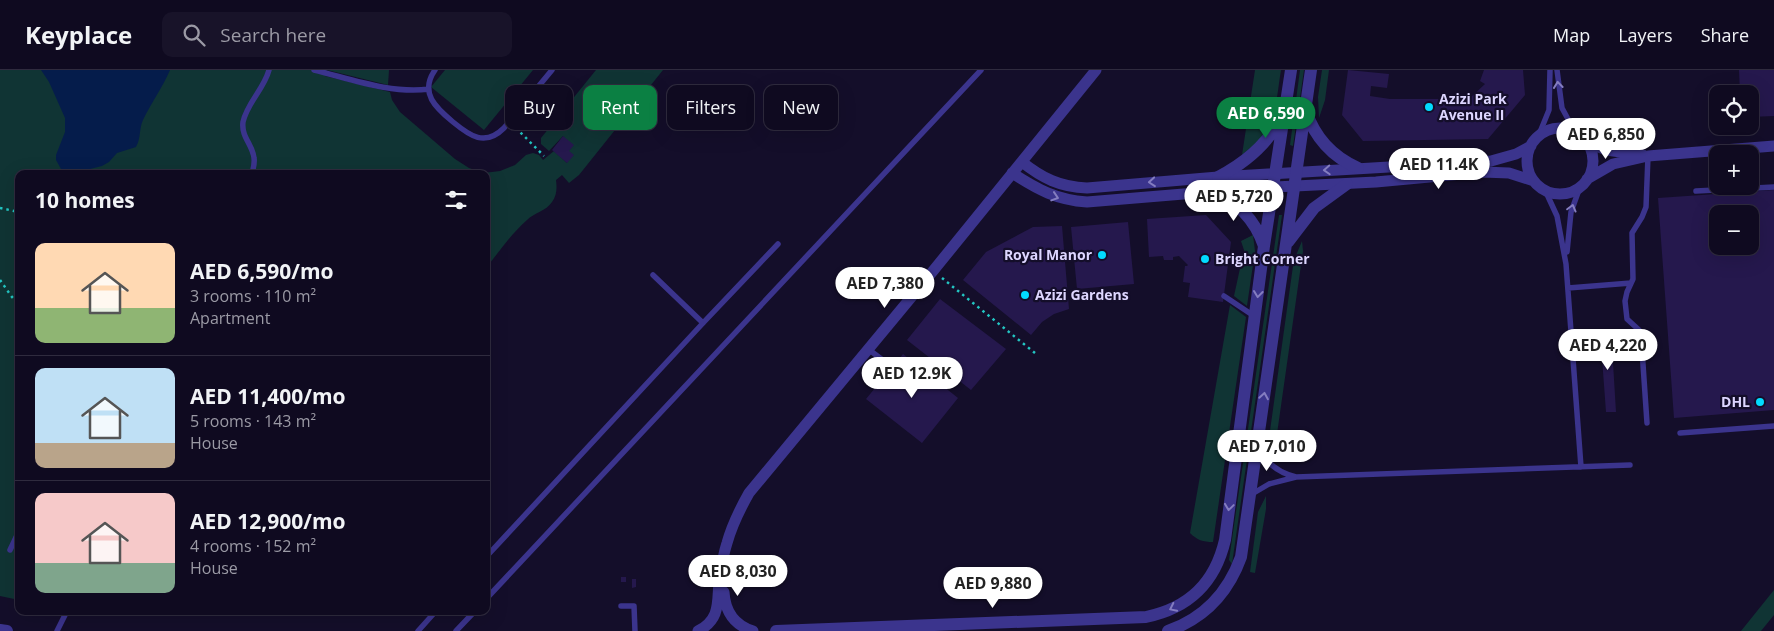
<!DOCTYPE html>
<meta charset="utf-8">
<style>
:root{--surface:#0f0a20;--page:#181329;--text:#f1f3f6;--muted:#9b9aa5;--line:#2f2b3e;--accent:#0b8043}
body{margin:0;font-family:"Open Sans",sans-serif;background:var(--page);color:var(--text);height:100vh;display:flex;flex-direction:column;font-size:19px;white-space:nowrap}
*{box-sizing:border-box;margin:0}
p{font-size:16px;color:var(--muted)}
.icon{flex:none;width:28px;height:28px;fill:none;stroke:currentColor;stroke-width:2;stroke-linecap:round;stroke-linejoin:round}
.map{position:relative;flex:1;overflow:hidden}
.sheet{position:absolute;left:15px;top:100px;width:475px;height:445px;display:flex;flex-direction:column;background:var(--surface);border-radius:10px;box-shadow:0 5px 20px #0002,0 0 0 1px var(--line)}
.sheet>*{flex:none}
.hud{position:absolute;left:505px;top:15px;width:475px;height:45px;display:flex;gap:10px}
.controls{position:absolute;left:1709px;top:15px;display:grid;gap:10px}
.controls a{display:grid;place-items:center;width:50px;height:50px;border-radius:10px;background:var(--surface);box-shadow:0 5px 20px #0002,0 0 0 1px var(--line);font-size:25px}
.price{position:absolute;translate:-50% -42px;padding:0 11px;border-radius:18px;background:#fff;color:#222;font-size:16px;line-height:32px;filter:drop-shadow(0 1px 2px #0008)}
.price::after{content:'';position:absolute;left:50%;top:30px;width:15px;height:11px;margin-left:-8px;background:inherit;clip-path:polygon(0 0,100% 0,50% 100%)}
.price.active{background:var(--accent);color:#fff}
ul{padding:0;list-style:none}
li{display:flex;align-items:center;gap:15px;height:125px;padding:0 20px}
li+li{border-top:1px solid var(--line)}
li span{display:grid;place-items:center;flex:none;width:140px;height:100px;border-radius:10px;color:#555}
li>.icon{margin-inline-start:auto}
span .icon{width:60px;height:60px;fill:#fffc;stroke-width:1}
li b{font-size:21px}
h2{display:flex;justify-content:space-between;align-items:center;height:60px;padding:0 20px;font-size:21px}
.tag{padding:0 18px;border-radius:10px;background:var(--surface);box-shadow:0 5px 20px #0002,0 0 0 1px var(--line);font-size:18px;line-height:45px}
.tag.active{background:var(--accent);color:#fff}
header{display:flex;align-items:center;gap:30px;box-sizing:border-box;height:70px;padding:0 25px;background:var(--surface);border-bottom:1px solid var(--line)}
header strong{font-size:24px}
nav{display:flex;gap:28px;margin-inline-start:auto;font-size:18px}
.search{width:350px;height:45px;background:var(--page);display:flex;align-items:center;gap:12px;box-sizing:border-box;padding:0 18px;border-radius:10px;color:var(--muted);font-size:19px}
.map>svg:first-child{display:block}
.green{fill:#103434}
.water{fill:#051c4b}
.building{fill:#25184d;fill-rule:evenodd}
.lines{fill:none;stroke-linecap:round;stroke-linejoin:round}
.path{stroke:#23c6c3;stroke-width:2.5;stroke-dasharray:2.5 4;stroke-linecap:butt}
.service{stroke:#3b348d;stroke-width:5.5}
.minor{stroke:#3b348d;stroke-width:11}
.tertiary{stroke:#3b348d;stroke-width:12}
.oneway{stroke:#847dc0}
.poi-dot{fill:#02dbff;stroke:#140e2a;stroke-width:2}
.labels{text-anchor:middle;stroke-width:4.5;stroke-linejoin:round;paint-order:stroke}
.poi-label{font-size:14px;font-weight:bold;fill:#ddd6ff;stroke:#140e2a;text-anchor:start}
</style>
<header>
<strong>Keyplace</strong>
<div class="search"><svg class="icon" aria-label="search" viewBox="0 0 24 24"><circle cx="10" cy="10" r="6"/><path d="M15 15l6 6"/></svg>Search here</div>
<nav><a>Map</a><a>Layers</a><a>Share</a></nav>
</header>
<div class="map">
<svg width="1774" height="561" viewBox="0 0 1774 561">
<rect width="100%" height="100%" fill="#140e2a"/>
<path class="green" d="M0,0H389L388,15L327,0L325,6L390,22L392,30L400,42L455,89L469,98L484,103L500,101L515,95L526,85L533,83L539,85L543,90L554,81L567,93L569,81L563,66L549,81L541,74V68L596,0H663L579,105L569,113L562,105L556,110C557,118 557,125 552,132C546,141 534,143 527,150C511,164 499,182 486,198V104H19V530L0,526Z
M445,0H533L484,60L431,17Z
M1255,0H1281C1277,23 1277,48 1262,67C1257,74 1248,79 1242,85Z
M1300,0H1304L1293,76L1290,75Z
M1322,0H1329L1325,30L1319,48L1318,27Z
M1279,145H1282L1232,494L1229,490Z
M1253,165L1255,181L1247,236L1234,226L1244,180L1241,171Z
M1302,171L1303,181L1275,378L1271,381L1269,368L1293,196L1297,183Z
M1230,235L1246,247L1213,472C1203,472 1197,470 1190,463Z
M1266,426V439L1255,503L1250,502L1258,442Z
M1774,520V545L1761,561H1741Z"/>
<path class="water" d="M41,0H170C163,17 151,33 143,50C139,58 141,69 136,77L117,83L109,92L102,96L74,103L64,102L61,99L56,90V85L65,62V48L49,12Z"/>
<path class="building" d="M1348,0L1389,4L1387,18L1371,16L1370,26L1390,29H1469L1485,14L1480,11L1484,0H1523L1525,25L1488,69L1363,71L1342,45Z
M1739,0H1774V46L1750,47V24H1740Z
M563,66L574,75L569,81L574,85L567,93L552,80Z
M1774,120V340L1674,348L1658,128ZM1718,144H1750V176H1718Z
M1206,145L1231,172L1223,232L1188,227L1190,213L1183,212L1185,196H1187L1188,195L1179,186L1173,187V190H1164L1163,186L1149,187L1147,149Z
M1128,152L1134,214L1077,219L1071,157Z
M1062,156L1069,239L1054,244L1042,252L1031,265L963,210L986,182L1033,157Z
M940,229L1006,279L971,320L907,270Z
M1611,260L1616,342H1606L1600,261Z
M903,284L958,328L922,373L866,329Z
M621,507H626V512H621Z
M632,509H636V517L632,518Z"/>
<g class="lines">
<path class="path" d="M516,58L544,86
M0,138L19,142
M942,208L1035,283
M0,210L12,227L19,234"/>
<path class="service" d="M314,0C351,9 391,24 429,19
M435,0C419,23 436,38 453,52C470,66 485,77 504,58L552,0
M1557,0L1562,38L1575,62
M1538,67L1549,40L1550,0
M252,104C253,99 255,94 254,88C253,75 241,67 243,52C247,33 264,19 269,0
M1545,120L1557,146L1566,194L1581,397
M1696,121L1774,117
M1567,182L1571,142L1580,117
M653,205L703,253
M1568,218L1631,213
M1224,226L1254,246
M868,279L892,297
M1647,353L1641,265L1639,260L1627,249L1625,231L1627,222L1633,209L1632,163L1642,147L1646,137L1648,86
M1680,363L1774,356
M1259,378C1266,393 1279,403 1296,407L1630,395
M1252,424L1269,414L1296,407
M10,480L19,461
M486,487L703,253L778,174
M486,529L981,0
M621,536H634L635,561
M57,561L67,541
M418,561L436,541
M456,561L475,541"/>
<path class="minor" d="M1527 91a33 33 0 1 1 66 0a33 33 0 1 1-66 0Z
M1586,72L1606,80L1643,85
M1022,92C1042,108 1060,117 1087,118L1218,107L1491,91L1516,84L1531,76
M1012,103C1038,120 1057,130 1087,132L1256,118L1376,112L1483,102L1509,103L1534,111
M1587,109L1613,94L1648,86L1774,76
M724,522C725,541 734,555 753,561
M698,561C721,549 717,532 719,511C721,498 723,485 727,473C732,455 740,439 749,423L933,201L1096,0"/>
<path class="tertiary" d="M1306,41C1315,68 1333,87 1358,98
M1218,107C1245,93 1267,75 1281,48
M1211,121C1237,131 1255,150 1264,176
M1288,172L1314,138L1347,114
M0,560L7,561
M776,561L1146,547C1189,538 1215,513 1225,470L1264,176L1291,0
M1168,561C1205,548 1228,523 1241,487L1311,0"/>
</g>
<defs><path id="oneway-chevron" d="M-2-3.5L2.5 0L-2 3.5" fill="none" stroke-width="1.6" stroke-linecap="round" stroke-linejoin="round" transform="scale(1.25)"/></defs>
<g class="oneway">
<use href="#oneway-chevron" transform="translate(1558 15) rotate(-96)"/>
<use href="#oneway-chevron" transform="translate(1327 100) rotate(177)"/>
<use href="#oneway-chevron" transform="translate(1152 112) rotate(175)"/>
<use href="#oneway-chevron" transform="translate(1055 127) rotate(18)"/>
<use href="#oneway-chevron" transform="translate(1572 138) rotate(-75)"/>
<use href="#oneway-chevron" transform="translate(1258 224) rotate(97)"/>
<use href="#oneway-chevron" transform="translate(1264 326) rotate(-81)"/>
<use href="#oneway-chevron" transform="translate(1229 437) rotate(98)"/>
<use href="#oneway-chevron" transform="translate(1173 538) rotate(154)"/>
</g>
<g class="poi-dot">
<circle cx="1429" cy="37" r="5"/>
<circle cx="1102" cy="185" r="5"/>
<circle cx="1205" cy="189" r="5"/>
<circle cx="1025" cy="225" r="5"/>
<circle cx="1760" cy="332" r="5"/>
</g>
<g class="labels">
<g class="poi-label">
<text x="1439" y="34">Azizi Park<tspan x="1439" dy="16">Avenue II</tspan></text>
<text x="1092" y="190" text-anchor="end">Royal Manor</text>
<text x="1215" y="194">Bright Corner</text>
<text x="1035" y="230">Azizi Gardens</text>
<text x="1750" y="337" text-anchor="end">DHL</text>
</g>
</g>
</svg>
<div class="controls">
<a><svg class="icon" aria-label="locate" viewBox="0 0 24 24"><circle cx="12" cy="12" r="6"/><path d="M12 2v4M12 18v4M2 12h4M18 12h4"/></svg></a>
<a>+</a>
<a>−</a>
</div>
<b class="price active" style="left:1266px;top:69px">AED 6,590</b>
<b class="price" style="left:1606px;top:90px">AED 6,850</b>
<b class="price" style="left:1439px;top:120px">AED 11.4K</b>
<b class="price" style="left:1234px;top:152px">AED 5,720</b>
<b class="price" style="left:885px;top:239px">AED 7,380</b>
<b class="price" style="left:1608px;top:301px">AED 4,220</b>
<b class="price" style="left:912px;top:329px">AED 12.9K</b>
<b class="price" style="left:1267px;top:402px">AED 7,010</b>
<b class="price" style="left:738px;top:527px">AED 8,030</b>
<b class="price" style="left:993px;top:539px">AED 9,880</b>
<div class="hud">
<a class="tag">Buy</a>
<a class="tag active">Rent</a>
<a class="tag">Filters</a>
<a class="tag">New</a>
</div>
<section class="sheet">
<h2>10 homes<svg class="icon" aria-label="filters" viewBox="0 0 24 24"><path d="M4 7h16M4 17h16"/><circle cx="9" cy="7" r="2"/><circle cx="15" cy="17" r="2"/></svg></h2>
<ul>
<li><span style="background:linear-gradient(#ffd9b3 65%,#8fb573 0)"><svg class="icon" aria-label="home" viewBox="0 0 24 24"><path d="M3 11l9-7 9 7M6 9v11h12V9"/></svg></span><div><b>AED 6,590/mo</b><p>3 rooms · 110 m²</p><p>Apartment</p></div></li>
<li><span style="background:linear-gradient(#bfe0f5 75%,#b9a48a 0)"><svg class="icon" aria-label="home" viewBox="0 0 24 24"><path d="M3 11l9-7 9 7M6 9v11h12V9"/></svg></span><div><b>AED 11,400/mo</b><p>5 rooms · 143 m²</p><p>House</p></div></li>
<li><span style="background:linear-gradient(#f6c9c9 70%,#7fa58c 0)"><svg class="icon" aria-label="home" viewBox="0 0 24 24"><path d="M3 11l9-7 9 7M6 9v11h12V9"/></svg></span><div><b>AED 12,900/mo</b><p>4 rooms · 152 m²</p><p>House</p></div></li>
</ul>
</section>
</div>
